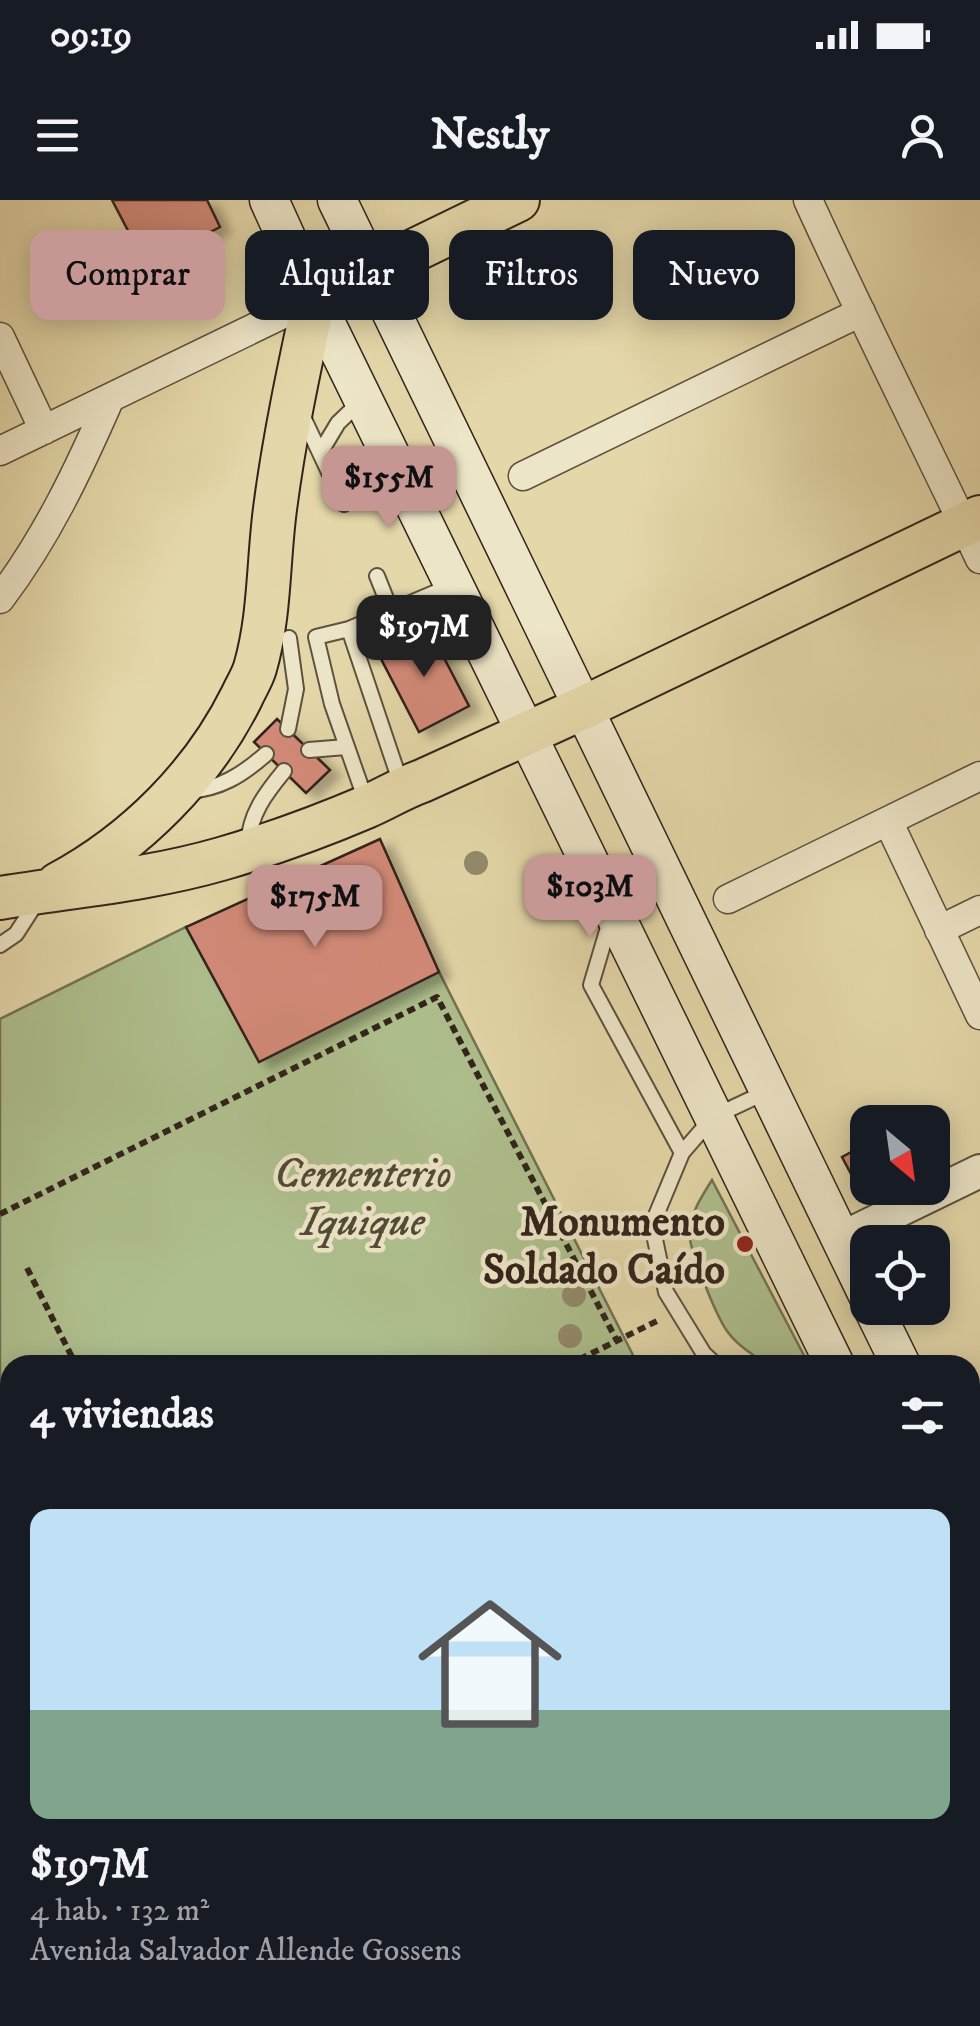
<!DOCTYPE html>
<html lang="es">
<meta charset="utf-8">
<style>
:root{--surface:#171b24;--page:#242831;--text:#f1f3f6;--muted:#9ea1a6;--accent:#c59692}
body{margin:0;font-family:"IM FELL DW Pica",serif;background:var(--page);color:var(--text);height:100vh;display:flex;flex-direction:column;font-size:38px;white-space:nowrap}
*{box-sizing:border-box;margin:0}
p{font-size:32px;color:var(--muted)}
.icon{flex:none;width:55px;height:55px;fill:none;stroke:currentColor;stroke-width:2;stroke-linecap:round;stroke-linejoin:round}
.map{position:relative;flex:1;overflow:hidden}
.drawer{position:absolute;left:0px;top:1155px;width:980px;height:672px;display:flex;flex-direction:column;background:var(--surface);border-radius:30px 30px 0 0;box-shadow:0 5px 25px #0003}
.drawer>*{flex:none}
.banner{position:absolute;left:30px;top:30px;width:920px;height:90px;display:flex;gap:20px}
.needle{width:65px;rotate:151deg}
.fabs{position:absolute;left:850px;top:905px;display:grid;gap:20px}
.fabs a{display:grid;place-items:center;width:100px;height:100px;border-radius:20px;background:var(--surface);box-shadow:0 5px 25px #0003;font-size:50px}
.price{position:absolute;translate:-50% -85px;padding:0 22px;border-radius:20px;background:var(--accent);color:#111;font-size:32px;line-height:65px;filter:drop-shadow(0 2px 5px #0008)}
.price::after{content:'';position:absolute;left:50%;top:60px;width:30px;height:22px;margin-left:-15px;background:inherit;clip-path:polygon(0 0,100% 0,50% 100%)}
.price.on{background:#222;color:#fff}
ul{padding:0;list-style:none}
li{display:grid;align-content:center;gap:20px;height:530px;padding:0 30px}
li span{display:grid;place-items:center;height:310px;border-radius:20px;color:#555}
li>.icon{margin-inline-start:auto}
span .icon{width:180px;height:180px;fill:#fffc;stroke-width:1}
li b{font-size:42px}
h2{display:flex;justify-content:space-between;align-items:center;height:120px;padding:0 30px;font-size:42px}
.pill{padding:0 35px;border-radius:20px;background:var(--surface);box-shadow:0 5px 25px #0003;font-size:35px;line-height:90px}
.pill.on{background:var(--accent);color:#111}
.status{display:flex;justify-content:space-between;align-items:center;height:70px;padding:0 50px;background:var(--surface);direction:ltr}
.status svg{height:28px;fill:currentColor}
header{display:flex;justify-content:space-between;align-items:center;height:130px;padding:0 30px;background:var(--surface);font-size:45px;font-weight:700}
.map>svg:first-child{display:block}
.green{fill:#aebf8d;stroke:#707254;stroke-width:2.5}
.building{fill:#d28a78;stroke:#32241b;stroke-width:2.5;filter:url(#shadow)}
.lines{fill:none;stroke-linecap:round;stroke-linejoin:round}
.service-casing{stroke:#5e513e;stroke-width:18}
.minor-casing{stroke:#5e513e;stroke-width:31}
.tertiary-casing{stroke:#5e513e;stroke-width:36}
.secondary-casing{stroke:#32241b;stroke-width:41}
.primary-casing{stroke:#32241b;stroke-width:46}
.path{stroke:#32241b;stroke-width:6;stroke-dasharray:8 5;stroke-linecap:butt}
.service{stroke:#ede5c7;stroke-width:14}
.minor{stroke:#ede5c7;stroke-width:28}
.tertiary{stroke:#ede5c7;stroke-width:32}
.secondary{stroke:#ede5c7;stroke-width:38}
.primary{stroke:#e4d7a9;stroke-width:42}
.tree{fill:#938a6b}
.poi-dot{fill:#8f2418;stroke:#ede5c7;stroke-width:4}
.labels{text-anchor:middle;stroke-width:9;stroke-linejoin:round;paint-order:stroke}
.park-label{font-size:42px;font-style:italic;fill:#514b38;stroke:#ede5c7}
.poi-label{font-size:42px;font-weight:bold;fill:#32241b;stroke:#ede5c7;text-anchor:end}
</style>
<div class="status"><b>09:19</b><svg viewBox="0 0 49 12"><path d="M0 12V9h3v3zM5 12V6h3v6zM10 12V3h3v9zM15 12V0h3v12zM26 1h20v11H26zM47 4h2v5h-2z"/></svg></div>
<header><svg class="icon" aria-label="menu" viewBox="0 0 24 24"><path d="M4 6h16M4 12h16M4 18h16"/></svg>Nestly<svg class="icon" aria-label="person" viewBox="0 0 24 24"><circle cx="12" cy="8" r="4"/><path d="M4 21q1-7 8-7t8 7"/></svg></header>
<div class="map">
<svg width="980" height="1826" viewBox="0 0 980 1826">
<defs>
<filter id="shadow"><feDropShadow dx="11" dy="6" stdDeviation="5" flood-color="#0004"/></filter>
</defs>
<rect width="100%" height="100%" fill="#e4d7a9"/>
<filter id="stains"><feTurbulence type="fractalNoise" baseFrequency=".002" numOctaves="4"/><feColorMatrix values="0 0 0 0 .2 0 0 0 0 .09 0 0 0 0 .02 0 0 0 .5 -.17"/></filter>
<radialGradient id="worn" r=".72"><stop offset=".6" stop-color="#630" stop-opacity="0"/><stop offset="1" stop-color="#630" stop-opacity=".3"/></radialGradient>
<path class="green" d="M186,727L259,861L439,772L638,1165H10V1818H107L90,1826H0V819Z
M712,980L809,1165C792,1165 771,1167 756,1157C747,1151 733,1140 727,1131C716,1115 688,1048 689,1030C691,1013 703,994 712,980Z"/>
<path class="building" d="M112,0H207L220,27L146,65Z
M429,429L469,506L419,532L379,455Z
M277,519L330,570L306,593L254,542Z
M380,639L439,772L259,862L186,727Z
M868,943V982L858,987L842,957Z
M980,1723V1776L970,1781V1728Z
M826,1818H845L849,1826H808Z"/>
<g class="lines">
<defs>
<path id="service" d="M303,217L344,304
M320,253L338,223L362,200
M377,376L391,411
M349,429L401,584
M288,529L296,489L289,438
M309,550L346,547
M188,591C220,589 242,575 266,554
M366,601L332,504L316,437L349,429L453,385
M248,644C250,614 265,594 284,571
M610,721L591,785L682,953
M0,745L16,734L38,700
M716,1165L704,1154L666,1092L652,1025L682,953L713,917L768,891
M970,1679L980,1673
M901,1818L905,1826
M228,1826L244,1818
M471,1826L489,1818"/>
<path id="minor" d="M808,0C863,121 923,239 980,359
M0,137L44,230
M0,251L314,99
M523,276L861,112
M0,399C47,337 79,269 110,198
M888,621L980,815
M728,699L980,576
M939,730L980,710"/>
<path id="tertiary" d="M840,1039L980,971"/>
<path id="secondary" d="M269,0L314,99L835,1165
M337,0L868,1095
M873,1108L901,1165
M970,1308L980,1327
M970,1430L980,1449"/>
<path id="primary" d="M58,684C136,642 203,575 242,496C246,487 252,478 255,468C270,417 268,362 275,309C284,239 299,169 314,99L518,0
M0,698C74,686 148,680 221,659C269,645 319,627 366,607C385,599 402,588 422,581L585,507L980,317"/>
</defs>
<use href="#service" class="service-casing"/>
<use href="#minor" class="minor-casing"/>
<use href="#tertiary" class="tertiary-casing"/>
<use href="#secondary" class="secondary-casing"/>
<use href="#primary" class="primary-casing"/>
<path class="path" d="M0,1014L437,797L617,1141
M27,1068L76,1165
M568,1165L661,1119
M0,1446L10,1441"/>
<use href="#service" class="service"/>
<use href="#minor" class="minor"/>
<use href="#tertiary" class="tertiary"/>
<use href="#secondary" class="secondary"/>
<use href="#primary" class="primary"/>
</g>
<g class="tree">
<circle cx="476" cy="663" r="12"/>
<circle cx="574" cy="1095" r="12"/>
<circle cx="570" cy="1136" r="12"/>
</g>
<circle class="poi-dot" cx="745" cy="1044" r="10"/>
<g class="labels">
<g class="park-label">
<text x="363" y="987">Cementerio<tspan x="363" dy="48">Iquique</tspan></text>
</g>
<g class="poi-label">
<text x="725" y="1035">Monumento<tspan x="725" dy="48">Soldado Caído</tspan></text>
</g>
</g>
<rect width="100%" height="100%" filter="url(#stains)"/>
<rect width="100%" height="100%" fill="url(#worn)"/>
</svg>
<div class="fabs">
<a><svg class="needle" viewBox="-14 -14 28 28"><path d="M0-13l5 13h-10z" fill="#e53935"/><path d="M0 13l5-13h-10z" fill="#9ea1a6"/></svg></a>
<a><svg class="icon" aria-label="locate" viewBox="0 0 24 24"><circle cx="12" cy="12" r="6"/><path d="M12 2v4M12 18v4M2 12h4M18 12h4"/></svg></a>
</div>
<b class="price" style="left:389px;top:331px">$155M</b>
<b class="price on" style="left:424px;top:480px">$197M</b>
<b class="price" style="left:590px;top:740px">$103M</b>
<b class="price" style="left:315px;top:750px">$175M</b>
<div class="banner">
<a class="pill on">Comprar</a>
<a class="pill">Alquilar</a>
<a class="pill">Filtros</a>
<a class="pill">Nuevo</a>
</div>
<section class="drawer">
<h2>4 viviendas<svg class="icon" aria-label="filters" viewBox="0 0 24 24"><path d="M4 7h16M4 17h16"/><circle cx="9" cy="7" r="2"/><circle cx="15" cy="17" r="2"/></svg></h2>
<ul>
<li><span style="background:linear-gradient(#bfe0f5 65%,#7fa58c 0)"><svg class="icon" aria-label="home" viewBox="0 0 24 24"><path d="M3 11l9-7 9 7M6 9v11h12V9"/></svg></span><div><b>$197M</b><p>4 hab. · 132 m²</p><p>Avenida Salvador Allende Gossens</p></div></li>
</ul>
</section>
</div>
